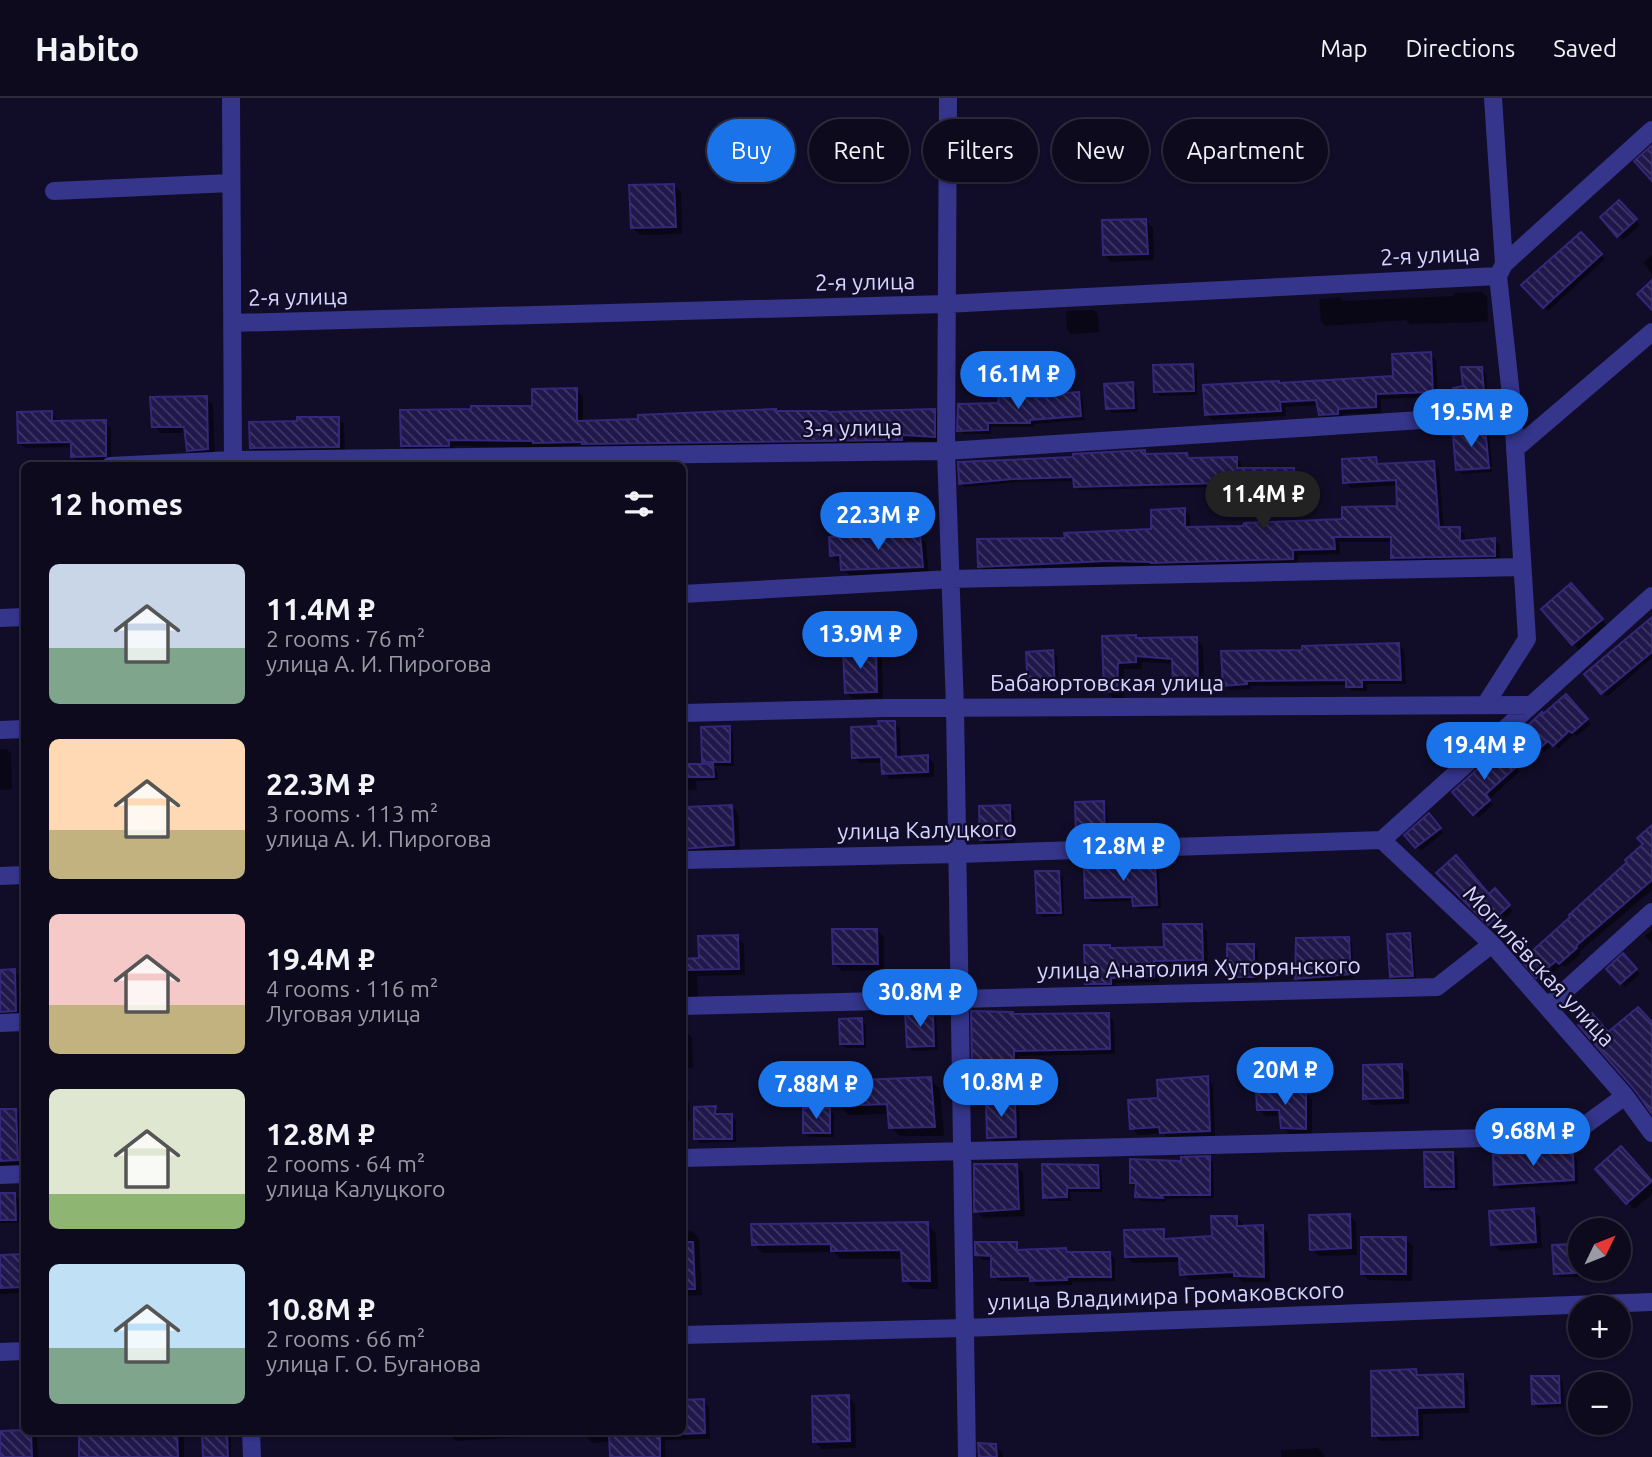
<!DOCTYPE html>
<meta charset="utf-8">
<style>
:root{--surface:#0d0a1e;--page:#161327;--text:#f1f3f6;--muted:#9a9aa4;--line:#2d2b3c;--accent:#1a73e8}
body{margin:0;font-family:Ubuntu,sans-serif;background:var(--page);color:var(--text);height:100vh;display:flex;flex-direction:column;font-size:26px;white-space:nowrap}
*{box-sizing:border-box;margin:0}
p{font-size:23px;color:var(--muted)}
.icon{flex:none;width:38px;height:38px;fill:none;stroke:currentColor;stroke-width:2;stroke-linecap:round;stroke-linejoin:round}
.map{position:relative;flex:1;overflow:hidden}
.side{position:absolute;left:21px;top:364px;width:665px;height:973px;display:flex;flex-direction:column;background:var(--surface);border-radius:10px;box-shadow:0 2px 5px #0004,0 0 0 2px var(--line)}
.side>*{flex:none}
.banner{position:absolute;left:707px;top:21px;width:665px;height:63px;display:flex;gap:14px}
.needle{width:46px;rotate:47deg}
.buttons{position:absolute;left:1568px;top:1120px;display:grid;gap:14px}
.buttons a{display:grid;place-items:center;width:63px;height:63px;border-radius:50%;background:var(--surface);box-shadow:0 2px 5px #0004,0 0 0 2px var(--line);font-size:35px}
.price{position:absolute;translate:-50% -60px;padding:0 16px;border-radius:24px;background:var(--accent);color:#fff;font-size:23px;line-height:46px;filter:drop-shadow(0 2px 4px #0008)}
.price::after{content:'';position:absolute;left:50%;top:42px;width:21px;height:16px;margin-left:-10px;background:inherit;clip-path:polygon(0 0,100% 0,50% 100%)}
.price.on{background:#222;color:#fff}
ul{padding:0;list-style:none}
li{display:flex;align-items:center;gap:21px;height:175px;padding:0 28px}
li span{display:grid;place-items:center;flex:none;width:196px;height:140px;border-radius:10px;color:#555}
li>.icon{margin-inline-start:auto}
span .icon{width:84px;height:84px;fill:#fffc;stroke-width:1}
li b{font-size:30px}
h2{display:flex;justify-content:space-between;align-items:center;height:84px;padding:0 28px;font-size:30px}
.tag{padding:0 24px;border-radius:32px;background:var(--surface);box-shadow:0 2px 5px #0004,0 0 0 2px var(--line);font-size:24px;line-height:63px}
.tag.on{background:var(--accent);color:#fff}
header{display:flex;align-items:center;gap:42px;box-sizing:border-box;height:98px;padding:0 35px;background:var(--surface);border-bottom:2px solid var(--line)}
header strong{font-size:33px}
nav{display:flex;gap:38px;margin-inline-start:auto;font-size:24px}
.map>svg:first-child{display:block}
.shadow{fill:#0007}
.building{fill:url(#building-back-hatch);stroke:#342779;stroke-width:2}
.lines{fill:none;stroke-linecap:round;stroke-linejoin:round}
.minor{stroke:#34358b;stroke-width:18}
.labels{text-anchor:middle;stroke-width:5;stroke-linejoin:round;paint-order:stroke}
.street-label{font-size:23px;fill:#d7d4ff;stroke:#110d28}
</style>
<header>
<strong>Habito</strong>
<nav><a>Map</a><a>Directions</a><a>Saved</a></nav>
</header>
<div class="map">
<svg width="1652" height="1359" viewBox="0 0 1652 1359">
<defs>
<pattern id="building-back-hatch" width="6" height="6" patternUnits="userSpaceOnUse" patternTransform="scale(1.75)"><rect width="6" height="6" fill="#20184b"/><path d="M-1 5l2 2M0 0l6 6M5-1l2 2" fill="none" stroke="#403966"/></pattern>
</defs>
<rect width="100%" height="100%" fill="#110d28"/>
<path class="shadow" d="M674,87L681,94L682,136L640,137L633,130Z
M1619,104L1640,127L1623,142L1602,119Z
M1146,123L1153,130L1154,162L1111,164L1104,156Z
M1581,136L1605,161L1548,213L1524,187Z
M1652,157V176L1643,165Z
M1482,194L1487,199L1488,224L1410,226L1406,222L1326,228L1321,224L1319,201L1340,199L1344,203L1454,198V195Z
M1094,212L1098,216L1099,234L1071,236L1067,231L1066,213Z
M1430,256L1436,262L1438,299L1381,301V315L1343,316V321L1326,322L1320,316L1319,307L1285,309L1286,318L1212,322L1206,316L1281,287L1395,280Z
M1192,268L1197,272V297L1160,298L1156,293Z
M1481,271L1486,275L1488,310L1461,312L1457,308L1464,290Z
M1132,286L1136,291L1138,314L1112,315L1108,311Z
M576,292L583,298V324L934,313L941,319V344L907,343V348L541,351L538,349L454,348L455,354H409L402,348L534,310Z
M1078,296L1083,300L1084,322L1034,326V329H991V336H964L959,332L1000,307Z
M206,300L213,307L215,358L195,359L188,352L187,335H161L154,328Z
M51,315L57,321V325L105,324L111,330V363L78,364L73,359V349L25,350L19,345Z
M339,321L344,326L345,354L258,356L252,350L299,325Z
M1485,331L1489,335L1492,368L1459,370V373L1458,372L1461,339Z
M1145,354L1148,357L1187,356L1191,361H1236L1241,365V371H1293L1298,376V391L1265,393L1260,388L1080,392L1075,388V383L1019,384L965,389L960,385L1075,360Z
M1375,361L1382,367L1433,365L1439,371L1444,431H1459L1465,437V444L1495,442L1500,447V463L1398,465L1393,460V444H1339L1340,456L1298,457V467L1115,468L985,474L980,468L1066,442L1153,432L1184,412L1190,417V430H1245L1344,423L1399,410L1398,387L1351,390L1345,384Z
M1492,371V374L1462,376L1460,374Z
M919,438L926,445L929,476L850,478L843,471L842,464H838L831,457Z
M1578,494L1608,529L1580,553L1543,511Z
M1652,521V560L1607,599L1586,576Z
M1103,540L1196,541L1203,548L1204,594L1182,592L1175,585L1174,566L1142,564V571H1124V600H1113L1106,593Z
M1399,547L1404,552L1406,586H1367V593H1353L1347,587L1251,588V591L1230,592L1224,587L1304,553Z
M875,554L882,561L883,600L853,601L846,594Z
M1053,554L1057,559L1059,595L1034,596L1030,592Z
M1566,598L1591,626L1577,638L1574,636L1558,651L1553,646L1544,654L1524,634Z
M894,624L900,630L901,660L928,659L934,665V679L890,681L884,675L883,665H860L854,659L881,630Z
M729,630L733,635L734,668H713L717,672L718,682L696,683L697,692H684L682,667H708L704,664Z
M0,651H6L11,655L12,691L0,692Z
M1500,653L1519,674L1488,702L1493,707L1478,720L1454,694Z
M1103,704L1107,709L1108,741H1082L1078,737Z
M732,708L738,715L740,753L682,757V724Z
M1009,708L1014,713L1015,745L986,746L982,742Z
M1433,722L1443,735L1421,753L1407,737Z
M1652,729V792L1579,854L1581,856L1565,869L1562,867L1543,883L1538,878L1531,856L1629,764L1645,746Z
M1155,768L1159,773L1161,810L1139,811L1134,807V803L1091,804L1087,799Z
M1058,774L1063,779L1064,818L1043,819L1038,815Z
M1439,775L1489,798L1495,793L1513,813L1494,830Z
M1201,827L1207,833L1208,866L1158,867L1159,884L1115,885L1116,890L1092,891L1087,885L1109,848L1112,851H1166Z
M877,832L884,839V872L842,873L834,866Z
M1652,832V846L1645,838Z
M1409,836L1413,841L1416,882H1396L1392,878Z
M737,839L744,846L745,877L697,878L698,902L682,903V862H701Z
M1348,841L1352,845L1354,880L1301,885L1297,880Z
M1254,848L1258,852V882H1233L1228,878Z
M1623,858L1640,876L1625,889L1608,871Z
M0,873H15L22,880L23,919L0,921Z
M932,915L936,919L938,952L913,953L908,948Z
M1108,917L1114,923L1115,956L1019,958V972L980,970L974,964L1062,918Z
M862,922L866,927V950H846L841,946Z
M682,934H686L692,939L693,970H682Z
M1401,968L1409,975V1006L1372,1007L1365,1000Z
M1207,980L1213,987L1215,1039L1168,1040L1163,1035L1138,1037L1132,1030L1160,1002Z
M930,981L940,991L944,1038H900L890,1029L889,1016L849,1017L839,1007Z
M1305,995L1312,1002V1037L1289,1036L1282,1029L1281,1018H1266L1259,1011Z
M682,998L689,1004L690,1023H682Z
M1014,1004L1019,1008L1020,1042L994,1043L989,1039Z
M715,1010L719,1014V1018L731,1017L736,1022V1044L700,1045L696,1040Z
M15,1012L22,1019V1023H24V1068H0V1013Z
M829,1012L834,1016V1039H810L805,1035Z
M1453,1055L1457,1060L1458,1092L1431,1093L1426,1088Z
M1573,1056L1577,1061L1578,1086L1500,1091L1496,1086Z
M1628,1057L1652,1084V1096L1634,1111L1598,1071Z
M1209,1060L1213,1064L1214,1100L1166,1101V1104L1141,1103L1137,1099L1136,1089L1131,1085L1183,1065Z
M1016,1068L1023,1075L1025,1118L983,1120L976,1113Z
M1098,1069L1102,1073V1094H1070L1071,1103H1049L1045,1099Z
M0,1097H15L19,1101V1125H0Z
M1533,1112L1540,1119L1542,1150L1500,1153L1493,1146Z
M1349,1117L1356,1124L1357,1157L1319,1158L1312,1151Z
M1237,1120L1243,1126V1129H1262L1268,1135L1270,1184H1242L1238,1179L1189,1182L1182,1176L1181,1164L1133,1165L1126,1159L1163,1133L1170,1142L1214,1140Z
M927,1126L936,1135L938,1191H914L905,1182L904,1161H841L834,1154L762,1155L754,1146Z
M692,1133L699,1140L702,1197L682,1198V1134Z
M1406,1141L1413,1148L1412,1183L1369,1182L1362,1175Z
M1016,1146L1022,1154L1066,1152L1069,1156L1110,1155L1115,1161V1183L1072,1184V1187L1037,1188L1032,1183H999L993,1178V1162H983L977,1156Z
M1573,1148L1578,1153L1579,1179H1560L1555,1175Z
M24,1158V1195L0,1196V1159Z
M1416,1273L1421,1278L1462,1277L1468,1284L1469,1315L1423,1316V1342L1380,1343L1374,1337Z
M1558,1279L1563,1284L1564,1309L1538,1310L1533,1305Z
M848,1299L855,1306L856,1350L822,1351L815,1343Z
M703,1303L709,1309L710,1341L665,1342V1359H612L611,1344L593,1345L587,1339V1334H682Z
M0,1333L30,1334L37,1340L38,1359H0Z
M81,1334H184V1359H81Z
M204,1334H231V1359H205Z
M452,1334H540V1338L456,1343L452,1339Z
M996,1348L1003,1355V1359H981Z
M1318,1350L1325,1359H1281V1352Z"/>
<path class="building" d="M1652,47V83L1634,63Z
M674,86L676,129L631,130L629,87Z
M1619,102L1637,121L1617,139L1600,119Z
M1146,121L1148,156L1103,157L1102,122Z
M1581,134L1602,156L1543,210L1521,187Z
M1652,182V212L1637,196Z
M1431,254L1433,294L1376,296V309L1338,311V316L1319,317L1316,302L1280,304L1281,313L1205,317L1203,287L1279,283V285L1393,278L1392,256Z
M1193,266L1194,293L1154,294L1153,267Z
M1461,269H1482L1485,306L1455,308L1453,290L1463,288Z
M1133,284L1134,310L1106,311L1104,286Z
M577,290V323L638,321V317L776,311V313H827V314L935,311V339L902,337V342L582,346V344L533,345V343L449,342V348H401L400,312L471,311V308H532V291Z
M1079,294L1081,318L1030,322V325H988V332L957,333L958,306L998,305L999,298L1048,299V296Z
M207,298L208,351L187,353L184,329H152L150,299Z
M52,313V323L106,322V358L71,359V344L18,345L17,314Z
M297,319H339V349L250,350L249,324L297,323Z
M1485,329L1489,370L1456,372L1453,338L1459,337L1458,331Z
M1145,352V356L1187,355L1188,360L1237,359V370H1294V388L1259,390V384L1074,389L1073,379L1013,381L959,386L958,364L1073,359V356Z
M1376,359L1377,366L1434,363L1439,429H1460V443L1495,440V458L1391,460V439H1334L1335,451L1293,452V461L1151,465V464L1108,463L978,469L977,441L1065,440L1064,435L1151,431V412L1185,410V429L1243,428L1244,425L1342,421V409L1397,408L1396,382L1343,385L1342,361Z
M920,436L923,469L841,472L840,457L830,458L829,439Z
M1571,485L1603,521L1572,547L1541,511Z
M1652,519V554L1601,596L1584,576Z
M1136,537V540L1197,539L1198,587L1173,586L1172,561L1136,558V564L1118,565L1117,593L1104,594L1102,538Z
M1399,545L1401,582H1362V589H1346V582L1247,583V586L1223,588L1221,553L1302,552V548Z
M876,552L877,594L845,595L843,553Z
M1053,552L1055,592L1028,593L1026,554Z
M1566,596L1588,621L1572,635L1569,633L1553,648L1548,643L1539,651L1521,634L1542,614L1543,616Z
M878,623H895L896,659L928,657V674L882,676L881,659L852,660L851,629L879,628Z
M730,628V664H702L701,629Z
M1500,651L1516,669L1486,696L1490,702L1473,717L1452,694Z
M682,666H713L714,679H682Z
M1104,703L1105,737L1076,738L1075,704Z
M732,707L734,747L682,751L685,709Z
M1010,707L1011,741L980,742L979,708Z
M1429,715L1441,730L1415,750L1404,737Z
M1652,727V782L1576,848L1577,850L1559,866L1556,863L1536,880L1515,855L1525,847L1531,854L1570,819L1569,817L1627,764L1625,762L1643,746L1637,740Z
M1456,757L1489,796L1495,790L1510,807L1488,827L1436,775Z
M1155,766L1157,807L1133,808L1132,799L1085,800L1084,769Z
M1035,773H1059L1061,815H1037Z
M1163,826H1202L1203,862L1154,863V879L1111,880V886H1085L1084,847H1110V850L1164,849Z
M832,831H877L878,866H833Z
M1410,835L1413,878L1390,879L1387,836Z
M738,837L739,871L682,872V861L699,860L698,838Z
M1349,839L1351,876L1295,881L1296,840Z
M1227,846H1254V879H1227Z
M1623,855L1637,871L1620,886L1606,871Z
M15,871L16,913L0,914V872Z
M1638,909L1652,924V1016L1634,991L1578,927L1592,915L1608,934Z
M933,913L934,948L907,949L905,914Z
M971,913L1013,914V916L1109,915L1110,951L1014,953V967L972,965Z
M862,920L863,946H840L839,921Z
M1402,966L1403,1000L1363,1001V967Z
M1208,978L1210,1033L1160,1035L1159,1029L1130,1031L1128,1002L1158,1000L1157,982Z
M931,979L935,1029L889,1030L887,1006L838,1008L836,983Z
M1256,992L1306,993V1031L1281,1030L1279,1012H1257Z
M1015,1002L1016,1039L987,1040L986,1003Z
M716,1008L715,1016H732V1041H694V1009Z
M803,1010H830V1035H803Z
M0,1011H16L18,1062L0,1063Z
M1621,1048L1652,1083L1626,1106L1595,1071Z
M1424,1054H1453L1454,1089H1425Z
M1541,1055H1573L1574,1082L1494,1087L1493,1057Z
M1210,1058V1097H1162L1163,1100L1135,1099L1136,1085H1130V1061L1181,1063V1059Z
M974,1066H1017L1019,1111L974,1114Z
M1042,1066L1098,1067L1099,1090H1067V1099L1043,1100Z
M0,1095H15L16,1122H0Z
M1534,1110L1536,1144L1491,1147L1489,1113Z
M1350,1116L1351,1150L1310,1152L1309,1117Z
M1211,1118H1237V1128L1263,1127L1264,1179L1234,1178V1174L1180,1177L1179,1158L1125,1159L1124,1132L1164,1131V1141L1212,1138Z
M928,1124L930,1183H903L901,1152L831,1153V1146L752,1147L751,1126Z
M1361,1139H1406V1176H1361Z
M682,1144H693L695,1191H682Z
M975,1144H1017V1152L1066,1150L1067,1154H1110L1111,1179H1067V1182L1030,1183V1178L991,1179V1158L975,1157Z
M1574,1146L1575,1175L1554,1176L1552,1147Z
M24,1156V1189L0,1190V1157Z
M1416,1271L1417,1277L1463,1276L1464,1309L1417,1310L1418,1337L1372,1338L1371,1273Z
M1531,1278H1559L1560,1305L1532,1306Z
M849,1297L850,1343L813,1344L812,1298Z
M704,1301L705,1335L682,1336V1302Z
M24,1332V1334H31L32,1359H0V1333Z
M79,1334H177L178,1359H79Z
M202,1334H227L228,1359H203Z
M609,1334H660V1359H610Z
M978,1345L996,1346L997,1359H979Z"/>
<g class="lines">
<path class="minor" d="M231,0L233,368
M948,0L946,353L955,610L967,1359
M1493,0L1504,166
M54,93L231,85
M232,225L946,206L1498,178
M1515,351L1652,234
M110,368L233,362L946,353L1513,316
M682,496L951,481L1522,469
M0,520L24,519
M1485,607L1527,541L1513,316L1498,178L1504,166L1652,32
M682,615L886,610L1531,607
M0,632L24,631
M1382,742L1492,846L1625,998L1652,1035
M1382,742L1652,498
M682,762L958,756L1382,742
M0,778L24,777
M682,908L1437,889L1492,846
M1547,909L1652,814
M0,925L24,924
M682,1060L1570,1038L1625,998
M0,1077L24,1076
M682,1237L965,1230L1652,1204
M0,1254L24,1253
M251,1334L252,1359"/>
</g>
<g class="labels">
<g class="street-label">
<text transform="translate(1430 157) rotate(-3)" y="8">2-я улица</text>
<text transform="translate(865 184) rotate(-1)" y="8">2-я улица</text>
<text transform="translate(298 199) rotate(-1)" y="8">2-я улица</text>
<text transform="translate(852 330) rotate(-1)" y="8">3-я улица</text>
<text x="1107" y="593">Бабаюртовская улица</text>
<text transform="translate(927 732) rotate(-1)" y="8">улица Калуцкого</text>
<text transform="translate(1539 868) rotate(47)" y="8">Могилёвская улица</text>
<text transform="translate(1199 870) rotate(-1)" y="8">улица Анатолия Хуторянского</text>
<text transform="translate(1166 1198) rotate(-2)" y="8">улица Владимира Громаковского</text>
</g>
</g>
</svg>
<div class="buttons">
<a><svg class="needle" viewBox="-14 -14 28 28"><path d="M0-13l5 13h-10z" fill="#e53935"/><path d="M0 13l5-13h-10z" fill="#9a9aa4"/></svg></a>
<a>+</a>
<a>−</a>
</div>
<b class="price" style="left:1018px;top:313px">16.1M ₽</b>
<b class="price" style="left:1471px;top:351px">19.5M ₽</b>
<b class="price on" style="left:1263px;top:433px">11.4M ₽</b>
<b class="price" style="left:878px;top:454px">22.3M ₽</b>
<b class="price" style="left:860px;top:573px">13.9M ₽</b>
<b class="price" style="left:1484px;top:684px">19.4M ₽</b>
<b class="price" style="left:1123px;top:785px">12.8M ₽</b>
<b class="price" style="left:920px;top:931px">30.8M ₽</b>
<b class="price" style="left:1285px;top:1009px">20M ₽</b>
<b class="price" style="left:1001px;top:1021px">10.8M ₽</b>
<b class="price" style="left:816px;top:1023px">7.88M ₽</b>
<b class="price" style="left:1533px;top:1070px">9.68M ₽</b>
<div class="banner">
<a class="tag on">Buy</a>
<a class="tag">Rent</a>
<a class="tag">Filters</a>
<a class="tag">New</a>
<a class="tag">Apartment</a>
</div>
<section class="side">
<h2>12 homes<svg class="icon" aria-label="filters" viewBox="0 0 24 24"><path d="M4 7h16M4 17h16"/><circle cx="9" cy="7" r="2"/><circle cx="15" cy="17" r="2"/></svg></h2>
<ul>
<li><span style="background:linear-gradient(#c9d6e8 60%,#7fa58c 0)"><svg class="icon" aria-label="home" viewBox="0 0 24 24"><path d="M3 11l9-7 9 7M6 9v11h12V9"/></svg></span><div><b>11.4M ₽</b><p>2 rooms · 76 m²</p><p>улица А. И. Пирогова</p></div></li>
<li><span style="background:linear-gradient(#ffd9b3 65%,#c2b280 0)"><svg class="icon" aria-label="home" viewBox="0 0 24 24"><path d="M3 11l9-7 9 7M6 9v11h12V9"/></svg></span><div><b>22.3M ₽</b><p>3 rooms · 113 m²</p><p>улица А. И. Пирогова</p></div></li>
<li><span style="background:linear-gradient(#f6c9c9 65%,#c2b280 0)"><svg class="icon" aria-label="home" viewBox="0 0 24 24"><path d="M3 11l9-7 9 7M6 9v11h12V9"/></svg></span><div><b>19.4M ₽</b><p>4 rooms · 116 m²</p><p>Луговая улица</p></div></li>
<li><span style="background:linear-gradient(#dfe7d0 75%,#8fb573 0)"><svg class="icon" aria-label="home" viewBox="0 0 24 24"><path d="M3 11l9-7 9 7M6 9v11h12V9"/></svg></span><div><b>12.8M ₽</b><p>2 rooms · 64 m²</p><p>улица Калуцкого</p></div></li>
<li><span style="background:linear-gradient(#bfe0f5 60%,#7fa58c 0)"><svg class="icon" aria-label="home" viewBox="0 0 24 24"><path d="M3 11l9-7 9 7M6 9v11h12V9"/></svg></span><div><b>10.8M ₽</b><p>2 rooms · 66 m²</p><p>улица Г. О. Буганова</p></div></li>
</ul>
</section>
</div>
